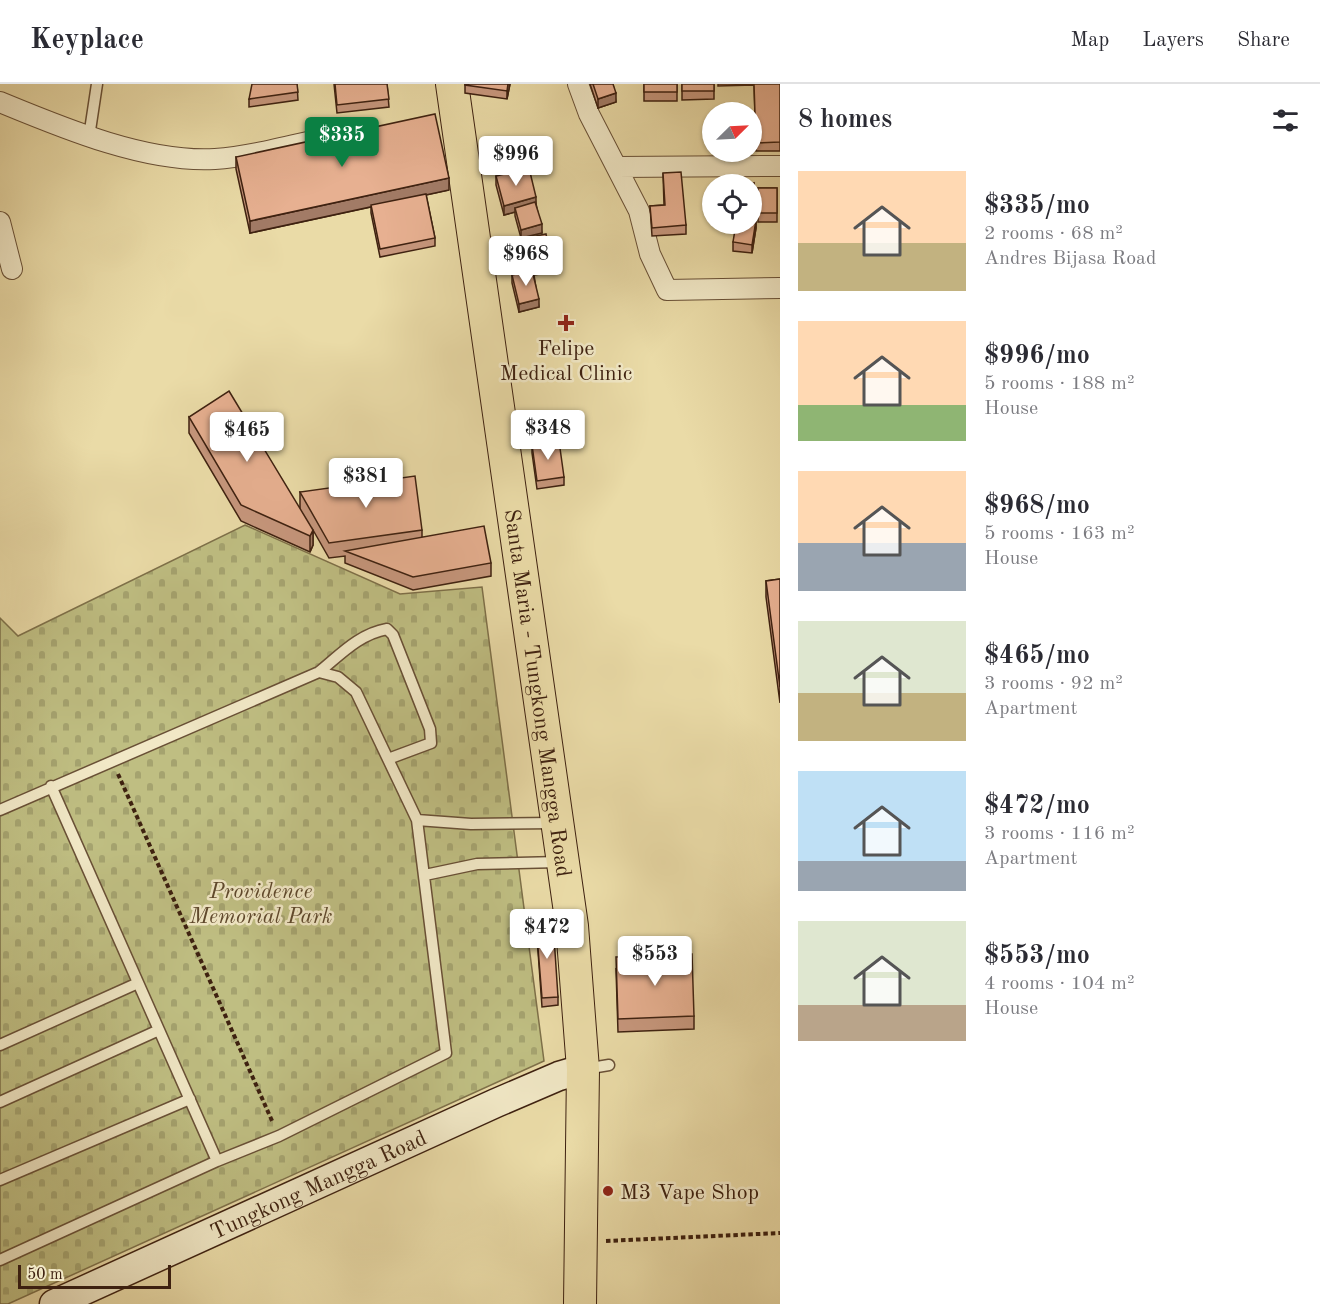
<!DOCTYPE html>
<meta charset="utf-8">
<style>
:root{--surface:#fff;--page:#f7f7f7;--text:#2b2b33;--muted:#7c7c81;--line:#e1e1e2;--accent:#0b8043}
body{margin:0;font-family:"Old Standard TT",serif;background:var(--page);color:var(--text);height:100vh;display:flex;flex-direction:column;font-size:22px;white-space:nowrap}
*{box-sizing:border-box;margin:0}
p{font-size:20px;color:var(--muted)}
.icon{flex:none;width:33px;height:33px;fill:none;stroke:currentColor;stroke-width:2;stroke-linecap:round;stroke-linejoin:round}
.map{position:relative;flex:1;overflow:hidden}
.side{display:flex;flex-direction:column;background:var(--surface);width:540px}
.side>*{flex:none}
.needle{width:39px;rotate:66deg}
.fabs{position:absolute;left:702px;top:18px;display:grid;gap:12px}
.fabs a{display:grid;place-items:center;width:60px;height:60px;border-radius:50%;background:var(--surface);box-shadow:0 2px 4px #0004;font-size:30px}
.scale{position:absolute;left:18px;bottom:15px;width:153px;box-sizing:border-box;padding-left:6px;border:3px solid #3e2110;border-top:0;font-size:16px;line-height:21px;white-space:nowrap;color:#3e2110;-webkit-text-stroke:4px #f1e8c6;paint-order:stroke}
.price{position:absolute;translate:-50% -51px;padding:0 14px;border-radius:6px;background:#fff;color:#222;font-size:20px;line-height:39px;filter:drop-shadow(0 2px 3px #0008)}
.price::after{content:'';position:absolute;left:50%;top:36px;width:18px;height:14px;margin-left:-9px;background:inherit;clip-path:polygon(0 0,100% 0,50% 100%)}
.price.on{background:var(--accent);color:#fff}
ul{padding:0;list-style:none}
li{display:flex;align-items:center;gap:18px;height:150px;padding:0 18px}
li span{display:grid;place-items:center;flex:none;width:168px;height:120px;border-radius:0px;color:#555}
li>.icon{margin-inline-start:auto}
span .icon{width:72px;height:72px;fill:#fffc;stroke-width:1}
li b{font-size:26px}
h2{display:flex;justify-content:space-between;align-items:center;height:72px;padding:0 18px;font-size:26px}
header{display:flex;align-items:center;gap:36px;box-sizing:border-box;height:84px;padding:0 30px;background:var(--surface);border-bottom:2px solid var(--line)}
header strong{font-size:28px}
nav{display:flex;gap:33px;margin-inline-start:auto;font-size:21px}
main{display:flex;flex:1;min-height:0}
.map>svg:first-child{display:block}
.cemetery{fill:url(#cemetery-stones);stroke:#7e7049;stroke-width:1.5}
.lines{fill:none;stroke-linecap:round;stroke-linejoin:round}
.lane-casing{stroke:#695036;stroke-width:13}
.street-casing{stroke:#695036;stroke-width:22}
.secondary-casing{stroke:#3e2110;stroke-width:31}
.primary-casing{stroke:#3e2110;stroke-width:34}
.path{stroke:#3e2110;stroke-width:4;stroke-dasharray:4.5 3;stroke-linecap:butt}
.lane{stroke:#f1e8c6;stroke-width:10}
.street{stroke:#f1e8c6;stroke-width:20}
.secondary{stroke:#f1e8c6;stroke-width:28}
.primary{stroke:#eadba7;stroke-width:32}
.wall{fill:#c7977d;stroke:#3e2110;stroke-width:1.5}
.shaded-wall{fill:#a27b66;stroke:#3e2110;stroke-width:1.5}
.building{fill:#e7b091;stroke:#3e2110;stroke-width:1.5}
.poi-dot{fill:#8f2418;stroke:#f1e8c6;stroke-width:2}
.labels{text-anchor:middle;stroke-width:5;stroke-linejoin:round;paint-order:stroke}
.poi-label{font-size:22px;fill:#3e2110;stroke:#f1e8c6}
.street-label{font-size:22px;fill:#3e2110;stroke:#f1e8c6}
.park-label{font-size:22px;font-style:italic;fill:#5e482c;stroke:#f1e8c6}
</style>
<header>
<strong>Keyplace</strong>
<nav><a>Map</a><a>Layers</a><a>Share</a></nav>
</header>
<main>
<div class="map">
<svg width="780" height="1220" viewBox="0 0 780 1220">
<defs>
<pattern id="cemetery-stones" width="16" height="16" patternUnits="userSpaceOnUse" patternTransform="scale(1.5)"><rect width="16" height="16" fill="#bfbe82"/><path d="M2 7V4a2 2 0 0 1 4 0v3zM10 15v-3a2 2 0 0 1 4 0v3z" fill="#a5a36f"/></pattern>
</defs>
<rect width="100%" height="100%" fill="#eadba7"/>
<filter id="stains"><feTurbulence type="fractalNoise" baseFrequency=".00333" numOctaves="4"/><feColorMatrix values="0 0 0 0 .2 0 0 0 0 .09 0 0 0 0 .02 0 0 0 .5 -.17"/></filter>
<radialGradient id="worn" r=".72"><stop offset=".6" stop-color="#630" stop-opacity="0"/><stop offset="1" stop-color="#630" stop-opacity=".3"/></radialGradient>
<path class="cemetery" d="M245,441L400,510L482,503L544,977L8,1220H0V534L18,552Z"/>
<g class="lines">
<defs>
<path id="lane" d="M89,53L97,0
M51,702L217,1077
M0,726L319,588C340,571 359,550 387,545L393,551L430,645L431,659L388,675
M417,736L471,740L554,739
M425,791L477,780L559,778
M0,961L138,899
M585,985L609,981
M0,1018L159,946
M0,1096L190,1015
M0,1176L217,1077L279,1052L446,969L417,736L356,608L338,593L319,588"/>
<path id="street" d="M578,0L589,30L639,127L650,170L667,206L780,204
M0,18C63,44 146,79 215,75C256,72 299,59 340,51
M617,83L780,82
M0,138L12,185"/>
<g id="secondary">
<path id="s1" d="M54,1220L496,1019L559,992L583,985"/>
</g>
<g id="primary">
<path id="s2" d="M452,0L572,842L583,985L580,1220"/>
</g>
</defs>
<use href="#lane" class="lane-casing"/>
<use href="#street" class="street-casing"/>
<use href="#secondary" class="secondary-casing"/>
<use href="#primary" class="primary-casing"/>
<path class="path" d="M118,690L273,1039
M606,1157L780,1149"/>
<use href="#lane" class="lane"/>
<use href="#street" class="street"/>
<use href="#secondary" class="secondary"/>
<use href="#primary" class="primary"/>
</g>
<path class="wall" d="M297,0L298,16L249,23V15Z
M334,0H387L389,23L337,29Z
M465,0H510L507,15L465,9Z
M590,0H613L616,18L598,24Z
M644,0H677V17H644Z
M682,0H714V15L682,16Z
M718,0H780V67H756L754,1L718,2Z
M503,67L534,89L530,90L542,149L521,154L515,132V128L504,131L496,101V92L506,90L503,75Z
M236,73L449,106L426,111L435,154V162L380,173L371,129V123L250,149L236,85Z
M663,89L686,141V150L652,152L650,122L664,121Z
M754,99L756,144L752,169L733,167V158L752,140V100Z
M758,104H777V138H758Z
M507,158L552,179V188L534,191L539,223L519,228L512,199V191L507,166Z
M189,333L300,424V408L422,446V453L491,479V492L413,506L345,479V472L329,474L313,446V461L310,468L241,437L189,349Z
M532,361L564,393V401L537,405L532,369Z
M780,495V619L766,513V497Z
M536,839L558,913V921L542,923Z
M616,885L694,932V945L618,948Z"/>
<path class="shaded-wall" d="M508,0H510L507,15V7Z
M616,9V18L598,24V15Z
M534,81V89L508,96V88Z
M449,94V106L250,149V137Z
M536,113V122L515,124V128L504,131V122Z
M756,136V144L752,169V161Z
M542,140V149L521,154V146Z
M539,215V223L519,228V220Z
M313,446V461L310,468V452Z"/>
<path class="building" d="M252,0H297L298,8L249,15Z
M335,0H387L389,15L337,21Z
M465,0H508L507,7L465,1Z
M593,0H613L616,9L598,15Z
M644,0H677V8H644Z
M682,0H714V7H682Z
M754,0H780V58L756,59Z
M435,30L449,94L250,137L236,73Z
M529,60L534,81L508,88L503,67Z
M529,84L536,113L504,122L496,92Z
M681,88L686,141L652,144L650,122L665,121L663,89Z
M754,99L755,130L752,131V100H715Z
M758,104H777V129H758Z
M426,110L435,154L380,165L371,121Z
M535,118L542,140L521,146L515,124Z
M752,135L756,136L752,161L733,158L736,140H752Z
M546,150L552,179L513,187L507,158Z
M532,186L539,215L519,220L512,191Z
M229,307L313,446L310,452L241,421L189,333Z
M559,357L564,393L537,397L532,361Z
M415,392L422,446L329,459L300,408Z
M484,442L491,479L413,493L345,467Z
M780,495V603L766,497Z
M553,838L558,913L542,914L536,839Z
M692,870L694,932L618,935L616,873Z"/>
<g class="poi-dot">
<path d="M563 230h6v6h6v6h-6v6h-6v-6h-6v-6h6z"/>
<circle cx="608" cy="1107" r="6"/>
</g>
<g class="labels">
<g class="poi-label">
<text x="566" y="271">Felipe<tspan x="566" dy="25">Medical Clinic</tspan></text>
<text x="620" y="1115" text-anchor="start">M3 Vape Shop</text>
</g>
<g class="street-label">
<text dy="8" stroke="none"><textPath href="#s2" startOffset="615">Santa Maria - Tungkong Mangga Road</textPath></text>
<text dy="8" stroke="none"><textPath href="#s1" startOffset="290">Tungkong Mangga Road</textPath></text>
</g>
<g class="park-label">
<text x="261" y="814">Providence<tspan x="261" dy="25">Memorial Park</tspan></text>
</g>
</g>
<rect width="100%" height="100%" filter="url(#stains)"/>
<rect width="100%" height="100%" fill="url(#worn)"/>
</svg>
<div class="fabs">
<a><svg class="needle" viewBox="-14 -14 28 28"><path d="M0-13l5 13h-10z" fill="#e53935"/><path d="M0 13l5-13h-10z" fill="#7c7c81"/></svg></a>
<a><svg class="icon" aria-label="locate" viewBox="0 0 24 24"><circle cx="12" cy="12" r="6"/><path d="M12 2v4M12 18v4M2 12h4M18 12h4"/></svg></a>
</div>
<div class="scale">50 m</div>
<b class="price on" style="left:342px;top:84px">$335</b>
<b class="price" style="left:516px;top:103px">$996</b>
<b class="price" style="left:526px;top:203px">$968</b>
<b class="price" style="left:548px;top:377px">$348</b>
<b class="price" style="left:247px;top:379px">$465</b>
<b class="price" style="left:366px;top:425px">$381</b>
<b class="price" style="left:547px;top:876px">$472</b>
<b class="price" style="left:655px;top:903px">$553</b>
</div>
<section class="side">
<h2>8 homes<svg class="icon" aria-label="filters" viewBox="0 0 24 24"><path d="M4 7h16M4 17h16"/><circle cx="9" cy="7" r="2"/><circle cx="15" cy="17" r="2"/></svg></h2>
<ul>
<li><span style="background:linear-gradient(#ffd9b3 60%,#c2b280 0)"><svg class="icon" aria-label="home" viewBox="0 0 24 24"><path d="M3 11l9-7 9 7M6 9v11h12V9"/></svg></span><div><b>$335/mo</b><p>2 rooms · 68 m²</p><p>Andres Bijasa Road</p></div></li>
<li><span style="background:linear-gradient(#ffd9b3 70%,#8fb573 0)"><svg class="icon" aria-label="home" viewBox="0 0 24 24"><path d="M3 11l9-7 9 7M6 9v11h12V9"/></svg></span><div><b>$996/mo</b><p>5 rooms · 188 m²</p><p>House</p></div></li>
<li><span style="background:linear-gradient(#ffd9b3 60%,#9aa5b1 0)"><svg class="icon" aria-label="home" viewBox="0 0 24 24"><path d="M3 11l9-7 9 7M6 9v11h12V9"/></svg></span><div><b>$968/mo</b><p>5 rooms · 163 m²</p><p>House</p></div></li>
<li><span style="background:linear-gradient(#dfe7d0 60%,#c2b280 0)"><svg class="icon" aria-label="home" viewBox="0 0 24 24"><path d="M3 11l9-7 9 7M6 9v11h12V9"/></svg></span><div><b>$465/mo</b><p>3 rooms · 92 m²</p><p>Apartment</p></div></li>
<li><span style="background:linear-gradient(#bfe0f5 75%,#9aa5b1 0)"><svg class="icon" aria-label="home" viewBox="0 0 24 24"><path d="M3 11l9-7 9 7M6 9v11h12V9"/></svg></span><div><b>$472/mo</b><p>3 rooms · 116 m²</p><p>Apartment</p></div></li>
<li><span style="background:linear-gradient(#dfe7d0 70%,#b9a48a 0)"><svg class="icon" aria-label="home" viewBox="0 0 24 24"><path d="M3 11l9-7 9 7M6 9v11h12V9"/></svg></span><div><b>$553/mo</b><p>4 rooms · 104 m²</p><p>House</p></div></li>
</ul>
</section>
</main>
